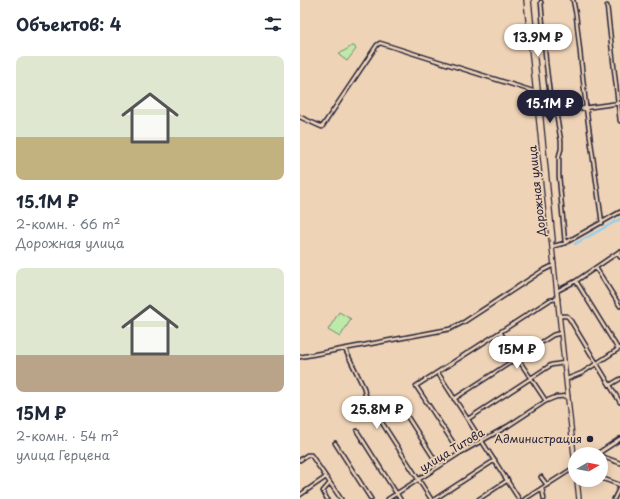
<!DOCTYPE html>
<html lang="ru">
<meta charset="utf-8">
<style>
:root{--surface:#fff;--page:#f2f2f3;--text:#1f2937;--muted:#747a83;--accent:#22223b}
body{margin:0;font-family:"Playpen Sans",sans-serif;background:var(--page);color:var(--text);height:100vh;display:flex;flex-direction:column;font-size:15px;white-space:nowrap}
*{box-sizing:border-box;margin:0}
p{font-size:13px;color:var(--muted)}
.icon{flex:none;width:22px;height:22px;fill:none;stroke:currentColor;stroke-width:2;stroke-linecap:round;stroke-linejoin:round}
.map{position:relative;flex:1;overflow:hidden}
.sheet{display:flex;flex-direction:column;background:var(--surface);width:300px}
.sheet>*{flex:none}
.needle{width:26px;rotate:80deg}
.tools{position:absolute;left:268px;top:447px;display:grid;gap:8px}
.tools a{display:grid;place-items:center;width:40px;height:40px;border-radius:50%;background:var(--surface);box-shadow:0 2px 10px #0003;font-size:20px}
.price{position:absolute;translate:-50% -34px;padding:0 9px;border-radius:14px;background:#fff;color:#222;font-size:13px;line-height:26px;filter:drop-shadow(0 1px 2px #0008)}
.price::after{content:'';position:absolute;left:50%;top:24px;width:12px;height:9px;margin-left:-6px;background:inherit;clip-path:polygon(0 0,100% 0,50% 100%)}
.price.selected{background:var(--accent);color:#fff}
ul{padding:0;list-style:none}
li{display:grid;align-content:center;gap:8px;height:212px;padding:0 16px}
li span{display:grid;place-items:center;height:124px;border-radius:8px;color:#555}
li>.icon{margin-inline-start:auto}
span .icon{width:72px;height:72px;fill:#fffc;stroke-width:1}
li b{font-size:17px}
h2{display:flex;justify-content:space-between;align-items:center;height:48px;padding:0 16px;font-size:17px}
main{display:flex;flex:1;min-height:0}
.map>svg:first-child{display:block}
.green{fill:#bdeaa8;stroke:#708672}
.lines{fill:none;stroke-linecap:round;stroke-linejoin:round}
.canal{stroke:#90cff1;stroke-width:2.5}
.minor-casing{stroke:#22223b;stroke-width:5.5}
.tertiary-casing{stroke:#22223b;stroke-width:6}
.secondary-casing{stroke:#22223b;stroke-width:6}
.minor{stroke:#efd3b6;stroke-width:2.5}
.tertiary{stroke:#efd3b6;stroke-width:3}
.secondary{stroke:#efd3b6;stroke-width:3.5}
.poi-dot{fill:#22223b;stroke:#efd3b6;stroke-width:1.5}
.labels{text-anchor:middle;stroke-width:3.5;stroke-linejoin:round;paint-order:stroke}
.street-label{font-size:11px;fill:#22223b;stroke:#efd3b6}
.poi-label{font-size:11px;fill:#22223b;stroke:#efd3b6;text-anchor:end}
</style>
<main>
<section class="sheet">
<h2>Объектов: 4<svg class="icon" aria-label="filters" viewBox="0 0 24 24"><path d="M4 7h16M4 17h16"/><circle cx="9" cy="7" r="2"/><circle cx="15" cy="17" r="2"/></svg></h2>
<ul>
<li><span style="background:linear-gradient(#dfe7d0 65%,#c2b280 0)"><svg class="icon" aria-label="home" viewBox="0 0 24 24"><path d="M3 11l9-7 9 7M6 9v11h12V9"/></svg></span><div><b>15.1M ₽</b><p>2-комн. · 66 m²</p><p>Дорожная улица</p></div></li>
<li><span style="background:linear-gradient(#dfe7d0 70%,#b9a48a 0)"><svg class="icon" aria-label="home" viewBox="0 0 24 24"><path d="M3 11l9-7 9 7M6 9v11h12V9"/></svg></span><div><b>15M ₽</b><p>2-комн. · 54 m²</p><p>улица Герцена</p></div></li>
</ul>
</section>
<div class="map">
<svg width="320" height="499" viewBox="0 0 320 499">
<rect width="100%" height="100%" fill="#efd3b6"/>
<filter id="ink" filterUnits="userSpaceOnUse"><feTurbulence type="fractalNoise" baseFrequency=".025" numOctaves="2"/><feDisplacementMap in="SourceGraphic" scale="8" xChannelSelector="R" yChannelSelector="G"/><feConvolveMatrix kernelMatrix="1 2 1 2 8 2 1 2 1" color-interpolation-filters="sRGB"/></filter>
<g filter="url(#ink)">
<path class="green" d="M52,46H54L56,49L47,61L39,55V54Z
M39,312L51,319L40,337L28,330Z"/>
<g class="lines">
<path class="canal" d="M275,244L320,219"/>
<defs>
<path id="minor" d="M273,0L276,15L286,107L302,223
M241,2L246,63L252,112
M307,6L320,121
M256,112L261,141V149L259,156V176L265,243
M241,114L320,103
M0,117L22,127L77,45L80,43L236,92
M254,246L265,243L320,212
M318,253L320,257
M296,268L320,306
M276,281L318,349
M257,291L276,281L320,251
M260,316H267L269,318L320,402
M200,332L246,401
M45,349L64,388L65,394L79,418L131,499
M0,357L150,329L164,322L242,271L254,265
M138,373L219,499
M267,379L282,373L320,348
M310,385L320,379
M154,399L253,335L261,333
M98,402L139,466
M168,419L251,365L264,363
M57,431L100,499
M35,443L71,499
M160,453L116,386L250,300L258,299
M301,456L320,463
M0,460L7,455H11L41,499
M241,477L247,485
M301,478L320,485
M242,488L244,499
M0,495L26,477
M27,499L23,491L30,483
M88,499L160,453L208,426L246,401L256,397L268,396
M135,499L195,460
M179,499L208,480
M225,499L275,467
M314,499L320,487"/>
<path id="tertiary" d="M297,454L320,439"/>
<path id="secondary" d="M226,0L275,465
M229,0L253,240
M277,480L279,499"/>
</defs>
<use href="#minor" class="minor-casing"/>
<use href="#tertiary" class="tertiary-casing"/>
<use href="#secondary" class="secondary-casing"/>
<use href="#minor" class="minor"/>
<use href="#tertiary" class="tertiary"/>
<use href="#secondary" class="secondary"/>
</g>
</g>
<circle class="poi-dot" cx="290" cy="439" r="4"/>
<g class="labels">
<g class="street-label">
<text transform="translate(237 191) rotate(-96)" y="4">Дорожная улица</text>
<text transform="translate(152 450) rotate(-31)" y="4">улица Титова</text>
</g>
<g class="poi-label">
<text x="282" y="443">Администрация</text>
</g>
</g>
</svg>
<div class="tools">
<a><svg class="needle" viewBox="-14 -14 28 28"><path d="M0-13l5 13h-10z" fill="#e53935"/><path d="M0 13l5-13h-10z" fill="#747a83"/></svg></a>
</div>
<b class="price" style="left:238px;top:58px">13.9M ₽</b>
<b class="price selected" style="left:250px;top:124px">15.1M ₽</b>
<b class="price" style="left:217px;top:370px">15M ₽</b>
<b class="price" style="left:77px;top:430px">25.8M ₽</b>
</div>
</main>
